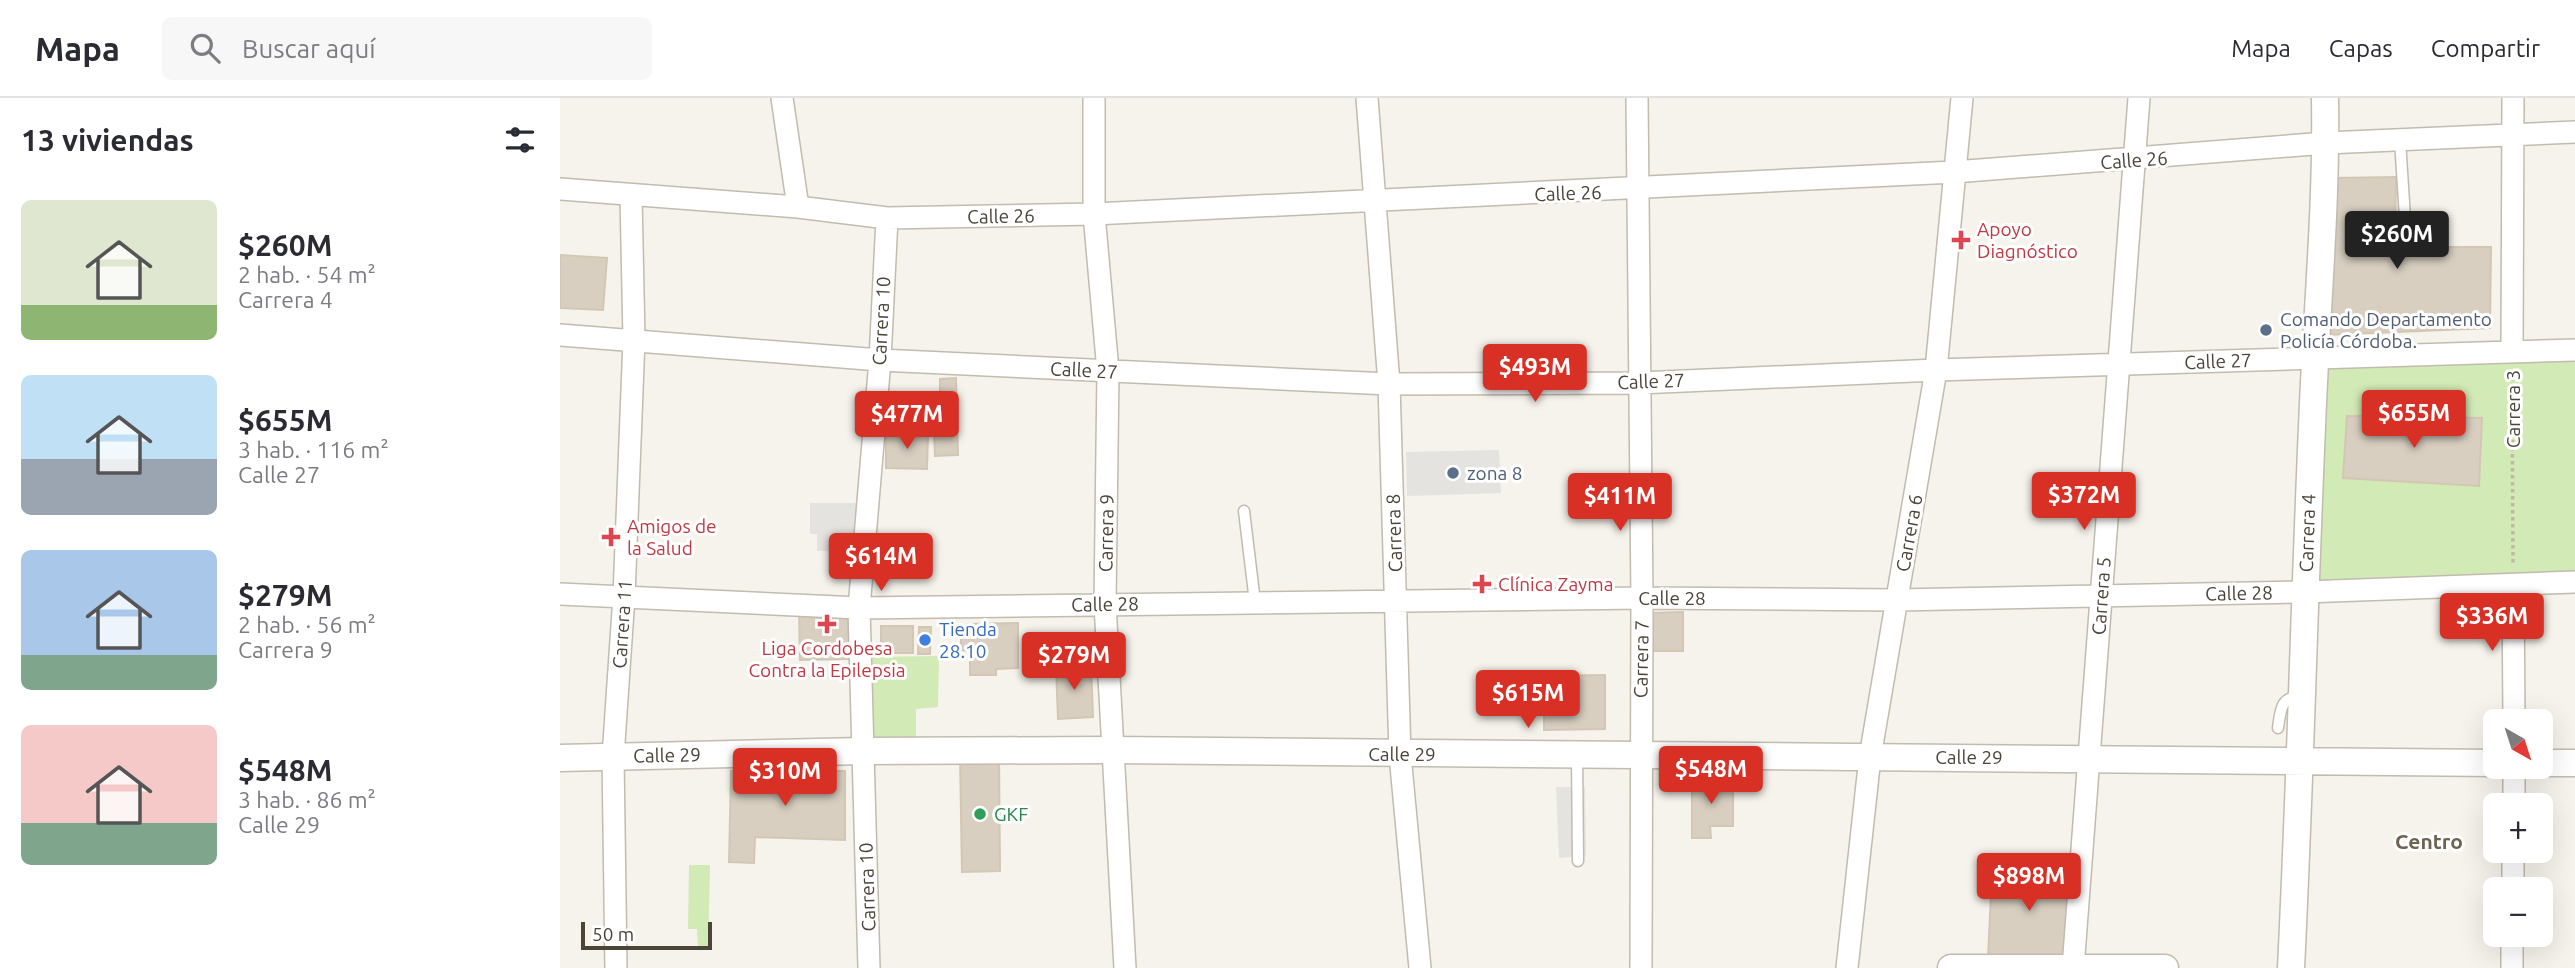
<!DOCTYPE html>
<html lang="es">
<meta charset="utf-8">
<style>
:root{--surface:#fff;--page:#f7f7f7;--text:#2b2b33;--muted:#7c7c81;--line:#e1e1e2;--accent:#d93025}
body{margin:0;font-family:Ubuntu,sans-serif;background:var(--page);color:var(--text);height:100vh;display:flex;flex-direction:column;font-size:26px;white-space:nowrap}
*{box-sizing:border-box;margin:0}
p{font-size:23px;color:var(--muted)}
.icon{flex:none;width:38px;height:38px;fill:none;stroke:currentColor;stroke-width:2;stroke-linecap:round;stroke-linejoin:round}
.map{position:relative;flex:1;overflow:hidden}
.drawer{display:flex;flex-direction:column;background:var(--surface);width:560px}
.drawer>*{flex:none}
.needle{width:46px;rotate:141deg}
.buttons{position:absolute;left:1923px;top:611px;display:grid;gap:14px}
.buttons a{display:grid;place-items:center;width:70px;height:70px;border-radius:10px;background:var(--surface);box-shadow:0 7px 28px #0002;font-size:35px}
.scale{position:absolute;left:21px;bottom:18px;width:131px;box-sizing:border-box;padding-left:7px;border:4px solid #4b4439;border-top:0;font-size:19px;line-height:24px;white-space:nowrap;color:#4b4439;-webkit-text-stroke:5px #fff;paint-order:stroke}
.price{position:absolute;translate:-50% -60px;padding:0 16px;border-radius:7px;background:var(--accent);color:#fff;font-size:23px;line-height:46px;filter:drop-shadow(0 2px 4px #0008)}
.price::after{content:'';position:absolute;left:50%;top:42px;width:21px;height:16px;margin-left:-10px;background:inherit;clip-path:polygon(0 0,100% 0,50% 100%)}
.price.active{background:#222;color:#fff}
ul{padding:0;list-style:none}
li{display:flex;align-items:center;gap:21px;height:175px;padding:0 21px}
li span{display:grid;place-items:center;flex:none;width:196px;height:140px;border-radius:10px;color:#555}
li>.icon{margin-inline-start:auto}
span .icon{width:84px;height:84px;fill:#fffc;stroke-width:1}
li b{font-size:30px}
h2{display:flex;justify-content:space-between;align-items:center;height:84px;padding:0 21px;font-size:30px}
header{display:flex;align-items:center;gap:42px;box-sizing:border-box;height:98px;padding:0 35px;background:var(--surface);border-bottom:2px solid var(--line)}
header strong{font-size:33px}
nav{display:flex;gap:38px;margin-inline-start:auto;font-size:24px}
.search{width:490px;height:63px;background:var(--page);display:flex;align-items:center;gap:18px;box-sizing:border-box;padding:0 24px;border-radius:10px;color:var(--muted);font-size:26px}
main{display:flex;flex:1;min-height:0}
.map>svg:first-child{display:block}
.green{fill:#d2eab5}
.parking{fill:#e5e3e0}
.building{fill:#d8cfc1;stroke:#d3c7b4;stroke-width:2}
.lines{fill:none;stroke-linecap:round;stroke-linejoin:round}
.service-casing{stroke:#c2bbae;stroke-width:13}
.minor-casing{stroke:#c2bbae;stroke-width:24}
.tertiary-casing{stroke:#c2bbae;stroke-width:29}
.path{stroke:#c4b79f;stroke-width:3.5;stroke-dasharray:3.5 3.5;stroke-linecap:butt}
.service{stroke:#fff;stroke-width:10}
.minor{stroke:#fff;stroke-width:21}
.tertiary{stroke:#fff;stroke-width:26}
.health-dot{fill:#e0444e;stroke:#fff;stroke-width:2.5}
.service-dot{fill:#5c6f8a;stroke:#fff;stroke-width:2.5}
.shop-dot{fill:#3f7fe0;stroke:#fff;stroke-width:2.5}
.leisure-dot{fill:#2e9e5b;stroke:#fff;stroke-width:2.5}
.labels{text-anchor:middle;stroke-width:6;stroke-linejoin:round;paint-order:stroke}
.street-label{font-size:19px;fill:#4b4439;stroke:#fff}
.health-label{font-size:19px;fill:#be3a42;stroke:#fff;text-anchor:start}
.service-label{font-size:19px;fill:#4e5e75;stroke:#fff;text-anchor:start}
.shop-label{font-size:19px;fill:#366cbe;stroke:#fff;text-anchor:start}
.leisure-label{font-size:19px;fill:#27864d;stroke:#fff;text-anchor:start}
.neighbourhood-label{font-size:21px;font-weight:bold;fill:#6e6250;stroke:#fff}
</style>
<header>
<strong>Mapa</strong>
<div class="search"><svg class="icon" aria-label="search" viewBox="0 0 24 24"><circle cx="10" cy="10" r="6"/><path d="M15 15l6 6"/></svg>Buscar aquí</div>
<nav><a>Mapa</a><a>Capas</a><a>Compartir</a></nav>
</header>
<main>
<section class="drawer">
<h2>13 viviendas<svg class="icon" aria-label="filters" viewBox="0 0 24 24"><path d="M4 7h16M4 17h16"/><circle cx="9" cy="7" r="2"/><circle cx="15" cy="17" r="2"/></svg></h2>
<ul>
<li><span style="background:linear-gradient(#dfe7d0 75%,#8fb573 0)"><svg class="icon" aria-label="home" viewBox="0 0 24 24"><path d="M3 11l9-7 9 7M6 9v11h12V9"/></svg></span><div><b>$260M</b><p>2 hab. · 54 m²</p><p>Carrera 4</p></div></li>
<li><span style="background:linear-gradient(#bfe0f5 60%,#9aa5b1 0)"><svg class="icon" aria-label="home" viewBox="0 0 24 24"><path d="M3 11l9-7 9 7M6 9v11h12V9"/></svg></span><div><b>$655M</b><p>3 hab. · 116 m²</p><p>Calle 27</p></div></li>
<li><span style="background:linear-gradient(#a9c7e8 75%,#7fa58c 0)"><svg class="icon" aria-label="home" viewBox="0 0 24 24"><path d="M3 11l9-7 9 7M6 9v11h12V9"/></svg></span><div><b>$279M</b><p>2 hab. · 56 m²</p><p>Carrera 9</p></div></li>
<li><span style="background:linear-gradient(#f6c9c9 70%,#7fa58c 0)"><svg class="icon" aria-label="home" viewBox="0 0 24 24"><path d="M3 11l9-7 9 7M6 9v11h12V9"/></svg></span><div><b>$548M</b><p>3 hab. · 86 m²</p><p>Calle 29</p></div></li>
</ul>
</section>
<div class="map">
<svg width="2015" height="870" viewBox="0 0 2015 870">
<rect width="100%" height="100%" fill="#f6f3ec"/>
<path class="green" d="M1951,263V265L2015,263V481L1753,488L1760,268Z
M379,558L378,609L356,611V639L310,640V559Z
M129,767H150L148,852H138L137,831H128Z"/>
<path class="parking" d="M939,352L941,395L847,398L846,354Z
M250,405H296L295,452L257,453V436H250Z
M996,689H1025L1026,758L999,760Z"/>
<path class="building" d="M1836,79L1835,149H1931L1930,230L1767,237L1773,80Z
M0,157L47,160L43,212L0,210Z
M396,280L398,357L375,358L373,310H380V281Z
M1787,318L1922,320L1919,388L1783,380Z
M326,336L368,337L367,371L326,370Z
M288,511L289,561L240,562L239,512Z
M1123,514V553H1089L1088,515Z
M458,525V570L436,571V577H410V553L401,552V536H407V526Z
M321,528H353V555H321Z
M359,529H371L370,556H358Z
M531,567L533,619L498,621L496,569Z
M1045,577V631L984,632V578Z
M439,657L440,773L402,774L400,658Z
M171,673H285V742L195,739L194,765L169,764Z
M1132,681H1173V728H1150L1151,740H1132Z
M1513,771L1504,859L1428,860L1432,773Z"/>
<g class="lines">
<defs>
<path id="service" d="M1840,42L1845,120
M684,413L695,504
M1718,630C1721,610 1720,600 1742,597
M1017,656L1018,763"/>
<path id="minor" d="M222,0L238,109
M534,0V116L548,273L545,506L565,870
M807,0L829,286L840,657L860,870
M1077,0L1082,500L1081,870
M0,91L238,109L327,120L534,116L1394,74L1766,45L2015,34
M0,237L320,262L829,286L1079,285L1376,272L2015,252
M1952,252L1953,0
M1953,487L1954,623
M0,496L299,510L1082,500L1337,502L1745,494L2015,484
M1954,707V668
M1953,791V752
M56,870L53,659L64,498L74,241L71,98
M309,870L299,510L320,262L327,120
M1287,870L1310,659L1376,272L1402,0
M1513,870L1579,0
M1952,870V836"/>
<path id="tertiary" d="M0,660L302,653L551,652L1936,665
M1981,665H2015
M1391,870H1605
M1731,870C1740,690 1744,509 1752,329C1756,219 1767,110 1765,0"/>
</defs>
<use href="#service" class="service-casing"/>
<use href="#minor" class="minor-casing"/>
<use href="#tertiary" class="tertiary-casing"/>
<path class="path" d="M1952,272L1953,467"/>
<use href="#service" class="service"/>
<use href="#minor" class="minor"/>
<use href="#tertiary" class="tertiary"/>
</g>
<g class="health-dot">
<path d="M1397.5 131.5h7v7h7v7h-7v7h-7v-7h-7v-7h7z"/>
<path d="M47.5 428.5h7v7h7v7h-7v7h-7v-7h-7v-7h7z"/>
<path d="M918.5 475.5h7v7h7v7h-7v7h-7v-7h-7v-7h7z"/>
<path d="M263.5 515.5h7v7h7v7h-7v7h-7v-7h-7v-7h7z"/>
</g>
<g class="service-dot">
<circle cx="1706" cy="232" r="7"/>
<circle cx="893" cy="375" r="7"/>
</g>
<circle class="shop-dot" cx="365" cy="542" r="7"/>
<circle class="leisure-dot" cx="420" cy="716" r="7"/>
<g class="labels">
<g class="street-label">
<text transform="translate(1574 62) rotate(-4)" y="7">Calle 26</text>
<text transform="translate(1008 95) rotate(-2)" y="7">Calle 26</text>
<text transform="translate(441 118) rotate(-1)" y="7">Calle 26</text>
<text transform="translate(321 223) rotate(-87)" y="7">Carrera 10</text>
<text transform="translate(1658 263) rotate(-2)" y="7">Calle 27</text>
<text transform="translate(524 272) rotate(3)" y="7">Calle 27</text>
<text transform="translate(1091 283) rotate(-2)" y="7">Calle 27</text>
<text transform="translate(1953 311) rotate(-90)" y="7">Carrera 3</text>
<text transform="translate(546 435) rotate(-89)" y="7">Carrera 9</text>
<text transform="translate(834 435) rotate(-92)" y="7">Carrera 8</text>
<text transform="translate(1349 435) rotate(-80)" y="7">Carrera 6</text>
<text transform="translate(1747 435) rotate(-88)" y="7">Carrera 4</text>
<text transform="translate(1679 495) rotate(-1)" y="7">Calle 28</text>
<text transform="translate(1541 498) rotate(-86)" y="7">Carrera 5</text>
<text x="1112" y="507">Calle 28</text>
<text transform="translate(545 506) rotate(-1)" y="7">Calle 28</text>
<text transform="translate(62 526) rotate(-86)" y="7">Carrera 11</text>
<text transform="translate(1081 561) rotate(-89)" y="7">Carrera 7</text>
<text x="842" y="663">Calle 29</text>
<text transform="translate(107 657) rotate(-1)" y="7">Calle 29</text>
<text x="1409" y="666">Calle 29</text>
<text transform="translate(307 789) rotate(-92)" y="7">Carrera 10</text>
</g>
<g class="health-label">
<text x="1417" y="138">Apoyo<tspan x="1417" dy="22">Diagnóstico</tspan></text>
<text x="67" y="435">Amigos de<tspan x="67" dy="22">la Salud</tspan></text>
<text x="938" y="493">Clínica Zayma</text>
<text x="267" y="557" text-anchor="middle">Liga Cordobesa<tspan x="267" dy="22">Contra la Epilepsia</tspan></text>
</g>
<g class="service-label">
<text x="1720" y="228">Comando Departamento<tspan x="1720" dy="22">Policía Córdoba.</tspan></text>
<text x="907" y="382">zona 8</text>
</g>
<g class="shop-label">
<text x="379" y="538">Tienda<tspan x="379" dy="22">28.10</tspan></text>
</g>
<g class="leisure-label">
<text x="434" y="723">GKF</text>
</g>
<g class="neighbourhood-label">
<text x="1869" y="751">Centro</text>
</g>
</g>
</svg>
<div class="buttons">
<a><svg class="needle" viewBox="-14 -14 28 28"><path d="M0-13l5 13h-10z" fill="#e53935"/><path d="M0 13l5-13h-10z" fill="#7c7c81"/></svg></a>
<a>+</a>
<a>−</a>
</div>
<div class="scale">50 m</div>
<b class="price active" style="left:1837px;top:173px">$260M</b>
<b class="price" style="left:975px;top:306px">$493M</b>
<b class="price" style="left:1854px;top:352px">$655M</b>
<b class="price" style="left:347px;top:353px">$477M</b>
<b class="price" style="left:1524px;top:434px">$372M</b>
<b class="price" style="left:1060px;top:435px">$411M</b>
<b class="price" style="left:321px;top:495px">$614M</b>
<b class="price" style="left:1932px;top:555px">$336M</b>
<b class="price" style="left:514px;top:594px">$279M</b>
<b class="price" style="left:968px;top:632px">$615M</b>
<b class="price" style="left:1151px;top:708px">$548M</b>
<b class="price" style="left:225px;top:710px">$310M</b>
<b class="price" style="left:1469px;top:815px">$898M</b>
</div>
</main>
